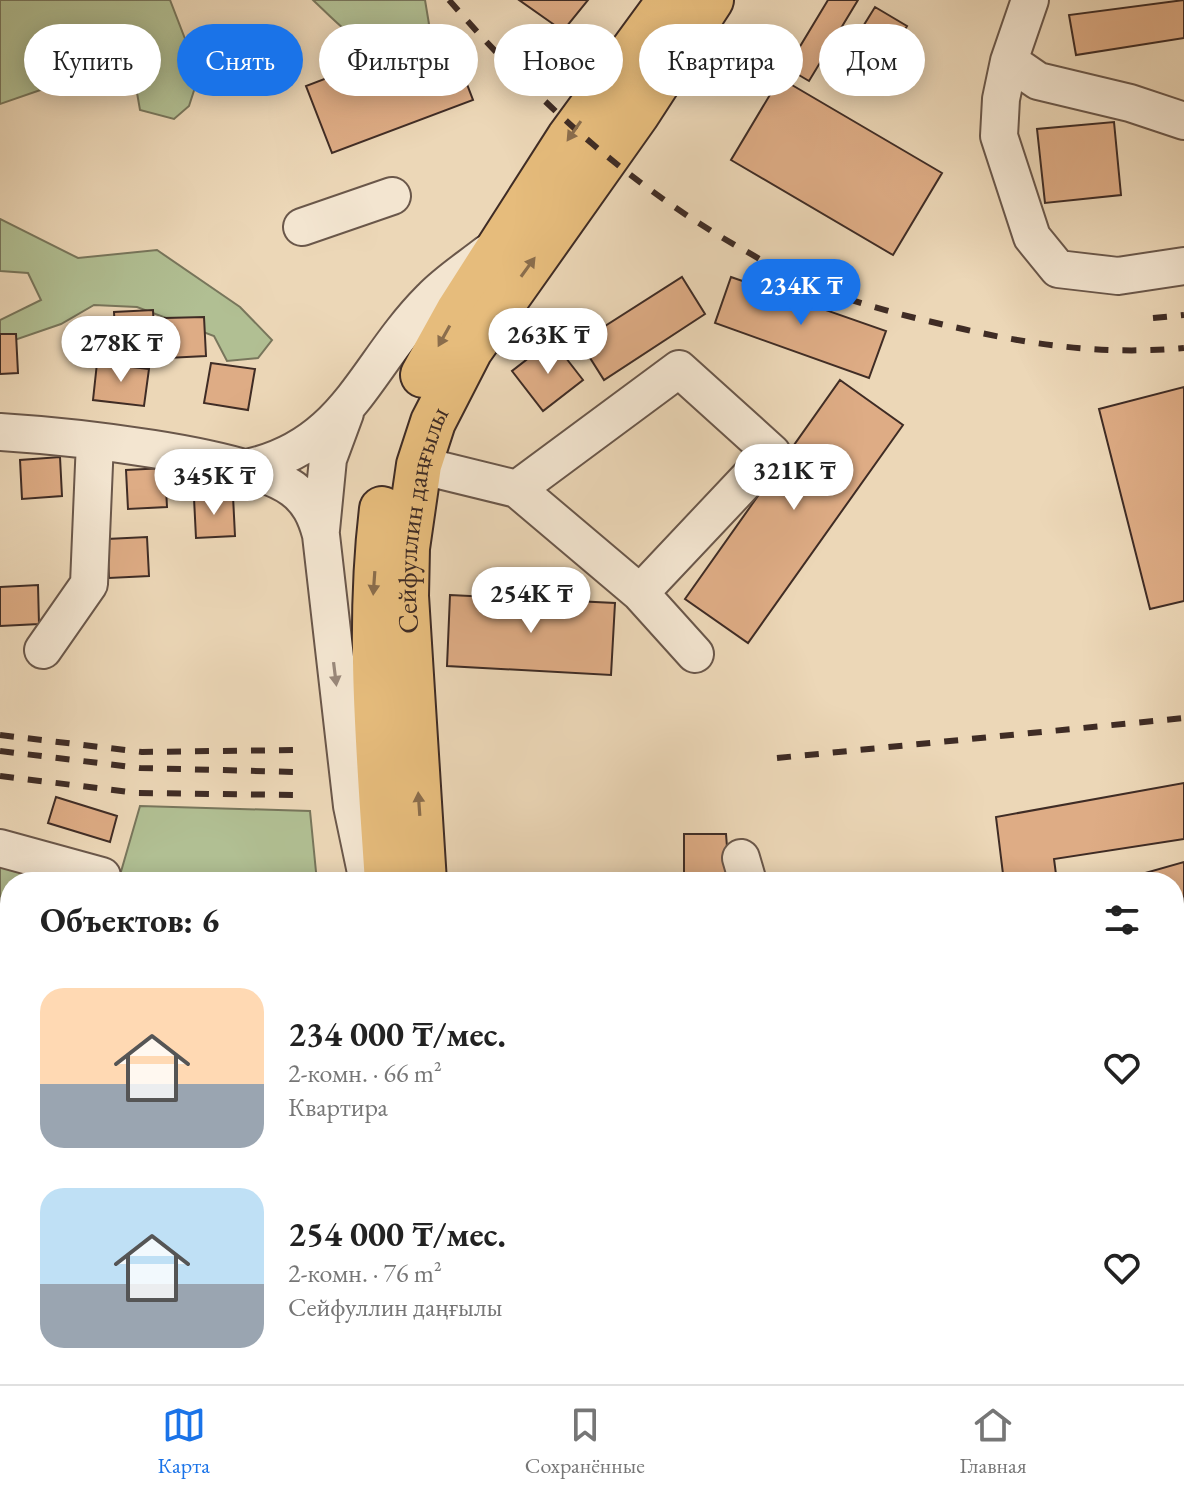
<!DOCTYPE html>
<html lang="ru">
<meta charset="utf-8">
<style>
:root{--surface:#fff;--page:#f2f2f2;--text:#222;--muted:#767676;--line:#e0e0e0;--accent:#1a73e8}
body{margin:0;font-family:"EB Garamond",serif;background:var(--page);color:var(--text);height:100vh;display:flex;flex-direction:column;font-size:30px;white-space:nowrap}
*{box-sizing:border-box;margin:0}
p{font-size:26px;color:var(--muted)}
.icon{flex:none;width:44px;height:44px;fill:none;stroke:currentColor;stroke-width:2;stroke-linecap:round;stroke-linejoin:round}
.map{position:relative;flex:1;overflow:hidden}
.drawer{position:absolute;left:0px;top:872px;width:1184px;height:512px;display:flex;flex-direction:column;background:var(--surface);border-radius:32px 32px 0 0;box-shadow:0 4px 20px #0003}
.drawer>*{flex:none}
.top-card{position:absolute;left:24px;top:24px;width:1136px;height:72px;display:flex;gap:16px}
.price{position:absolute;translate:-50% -68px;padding:0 18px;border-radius:28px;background:#fff;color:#222;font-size:26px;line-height:52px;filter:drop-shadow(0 2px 4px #0008)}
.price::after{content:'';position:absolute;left:50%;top:48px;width:24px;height:18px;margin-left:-12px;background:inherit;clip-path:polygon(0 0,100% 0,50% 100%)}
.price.active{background:var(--accent);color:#fff}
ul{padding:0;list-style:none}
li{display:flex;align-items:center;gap:24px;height:200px;padding:0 40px}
li span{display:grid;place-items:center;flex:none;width:224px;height:160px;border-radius:24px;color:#555}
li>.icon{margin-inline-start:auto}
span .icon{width:96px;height:96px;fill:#fffc;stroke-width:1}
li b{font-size:34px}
h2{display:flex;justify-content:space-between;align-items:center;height:96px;padding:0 40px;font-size:34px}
.chip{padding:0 28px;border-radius:36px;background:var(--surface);box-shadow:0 4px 20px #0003;font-size:28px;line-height:72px}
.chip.active{background:var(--accent);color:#fff}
.menu{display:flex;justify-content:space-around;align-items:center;height:112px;border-top:2px solid var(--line);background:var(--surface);font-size:22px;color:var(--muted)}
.menu a{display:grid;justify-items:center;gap:4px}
.menu .active{color:var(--accent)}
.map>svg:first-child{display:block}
.green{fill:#b1bf93;stroke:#78765c;stroke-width:2}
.building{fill:#deac85;stroke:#3f2c25;stroke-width:2}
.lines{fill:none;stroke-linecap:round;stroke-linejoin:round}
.minor-casing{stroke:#6a574a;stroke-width:40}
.major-casing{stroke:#3f2c25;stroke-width:48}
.minor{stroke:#f3e5d0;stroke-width:36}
.major{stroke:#e6bc7c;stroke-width:44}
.rail{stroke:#3f2c25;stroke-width:6;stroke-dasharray:14 14;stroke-linecap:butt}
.oneway{fill:#8a6d4c}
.oneway2{fill:#99887a}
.labels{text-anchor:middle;stroke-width:6;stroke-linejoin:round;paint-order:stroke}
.street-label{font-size:28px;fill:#3f2c25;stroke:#f3e5d0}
</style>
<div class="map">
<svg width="1184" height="1384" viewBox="0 0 1184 1384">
<rect width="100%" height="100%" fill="#ecd7b7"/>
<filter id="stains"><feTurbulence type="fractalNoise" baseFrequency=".0025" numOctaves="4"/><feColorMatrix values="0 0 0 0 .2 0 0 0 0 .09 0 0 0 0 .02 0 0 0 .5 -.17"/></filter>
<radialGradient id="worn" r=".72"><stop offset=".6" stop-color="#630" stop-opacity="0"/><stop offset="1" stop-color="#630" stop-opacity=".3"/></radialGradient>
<path class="green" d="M0,0H170L199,75L189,106L174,119L140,110L132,64L112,50L73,69L49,87L0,104Z
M313,0H425L429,24C371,63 357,42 313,0Z
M0,219L78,258L157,250L240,307L272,340L258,358L227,361L214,336L137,307L94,305L61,324L6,343L0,340V320L41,300L28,273L0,271Z
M140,806L310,811L317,882H118Z
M4,858L83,882H10V985L0,986V869Z"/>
<path class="building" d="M519,0H588L563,31Z
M828,0H858L809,81L787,68Z
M1184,0V38L1076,55L1069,15Z
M875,7L907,26L891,52L859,33Z
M447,32L473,100L332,153L306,86Z
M780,78L942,173L893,255L731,160Z
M1114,122L1121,195L1045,203L1037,129Z
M682,277L705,314L604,380L580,342Z
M731,277L886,331L869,378L715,323Z
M153,310L155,349L116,351L114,312Z
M204,317L206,356L167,358L165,318Z
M0,334H16L18,373L0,374Z
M552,340L583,380L543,411L512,371Z
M97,363L149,369L144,406L93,400Z
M211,363L255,369L248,410L204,403Z
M840,380L903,425L748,643L685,599Z
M1184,387V601L1150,609L1099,409Z
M60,457L62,496L22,499L20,460Z
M165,468L167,507L128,509L126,470Z
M233,496L235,536L196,538L194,498Z
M147,537L149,576L109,578L107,539Z
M38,585L39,624L0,626V587Z
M450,595L615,603L611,675L447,666Z
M1184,783V839L1054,859L1057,882H1004L996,817Z
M56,797L117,816L110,842L48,823Z
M684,834H726L729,873H684Z
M1184,862V911L1174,914V882L1117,881Z
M10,1005V1054L0,1055V1006Z
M0,1237H10V1374H76V1384H0Z
M1184,1252V1300L1174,1301V1253Z
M286,1374H332L333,1384H287Z
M601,1374H653L676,1381L602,1384L598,1383Z
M841,1374H908L909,1384H843Z"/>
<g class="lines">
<defs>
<path id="minor" d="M1030,0L1009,61L1001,99L999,136L1032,237L1058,269L1118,276L1184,266
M1009,61L1038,81L1130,103L1184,121
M302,227L392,196
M0,432C64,436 245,454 293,489C309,501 316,516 321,535L352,806L368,882
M419,465L517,489L640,593
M247,468C348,446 365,365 431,299C447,282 469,268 488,253
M517,489L679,369L772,453L640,593L695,654
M321,530L328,459L345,413
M43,650L89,584L95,441
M0,848L102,876
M741,858L748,882
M1174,928L1184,926
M0,1075L10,1074
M1174,1219H1184
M257,1374L258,1384
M487,1374L508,1384
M677,1374L709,1383V1374
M805,1374L806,1384
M970,1374L971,1384"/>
<g id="major">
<path d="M423,375L459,310L569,138L670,0"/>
<path d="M382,509C367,634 379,757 387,882"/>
<path id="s1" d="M424,882L406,596L407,548L419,465L433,422L470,350L637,114L711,0"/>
<path d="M445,1374L446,1384"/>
</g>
</defs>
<use href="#minor" class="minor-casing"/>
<use href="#major" class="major-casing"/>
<use href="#minor" class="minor"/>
<use href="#major" class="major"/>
<path class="rail" d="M449,0C534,98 628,185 742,249C761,259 780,273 800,281C852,303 908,317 963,329C1037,346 1108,355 1184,348
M1153,318L1184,315
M0,735L142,752L295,750
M0,751L140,768L297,772
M777,758L1184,718
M0,776L137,793L299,795"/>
</g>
<defs><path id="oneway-solid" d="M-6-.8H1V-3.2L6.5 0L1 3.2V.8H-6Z" transform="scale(2)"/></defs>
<g class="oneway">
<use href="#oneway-solid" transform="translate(574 131) rotate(125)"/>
<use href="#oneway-solid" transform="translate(528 267) rotate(-54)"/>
<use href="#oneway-solid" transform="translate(444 336) rotate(119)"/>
<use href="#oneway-solid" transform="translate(374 583) rotate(94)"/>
<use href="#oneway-solid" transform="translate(419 804) rotate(-94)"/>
</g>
<use class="oneway2" href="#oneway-solid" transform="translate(335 674) rotate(83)"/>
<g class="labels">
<g class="street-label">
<text dy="10" stroke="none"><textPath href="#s1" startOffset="364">Сейфуллин даңғылы</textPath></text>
</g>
</g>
<rect width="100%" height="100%" filter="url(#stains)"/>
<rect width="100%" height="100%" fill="url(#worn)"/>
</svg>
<b class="price active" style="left:801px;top:327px">234K ₸</b>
<b class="price" style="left:548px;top:376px">263K ₸</b>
<b class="price" style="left:121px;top:384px">278K ₸</b>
<b class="price" style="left:794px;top:512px">321K ₸</b>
<b class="price" style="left:214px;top:517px">345K ₸</b>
<b class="price" style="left:531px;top:635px">254K ₸</b>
<div class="top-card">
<a class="chip">Купить</a>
<a class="chip active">Снять</a>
<a class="chip">Фильтры</a>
<a class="chip">Новое</a>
<a class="chip">Квартира</a>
<a class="chip">Дом</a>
</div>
<section class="drawer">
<h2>Объектов: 6<svg class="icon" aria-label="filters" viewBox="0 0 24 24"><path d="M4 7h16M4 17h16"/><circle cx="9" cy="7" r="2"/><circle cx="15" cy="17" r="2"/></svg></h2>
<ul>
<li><span style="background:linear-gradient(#ffd9b3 60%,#9aa5b1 0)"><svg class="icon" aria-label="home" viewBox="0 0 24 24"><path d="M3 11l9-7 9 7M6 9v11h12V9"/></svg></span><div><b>234 000 ₸/мес.</b><p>2-комн. · 66 m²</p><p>Квартира</p></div><svg class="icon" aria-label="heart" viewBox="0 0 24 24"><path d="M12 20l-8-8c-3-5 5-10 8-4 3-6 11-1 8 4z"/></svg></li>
<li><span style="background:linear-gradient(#bfe0f5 60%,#9aa5b1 0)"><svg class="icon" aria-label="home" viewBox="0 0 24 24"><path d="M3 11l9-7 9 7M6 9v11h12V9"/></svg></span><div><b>254 000 ₸/мес.</b><p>2-комн. · 76 m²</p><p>Сейфуллин даңғылы</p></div><svg class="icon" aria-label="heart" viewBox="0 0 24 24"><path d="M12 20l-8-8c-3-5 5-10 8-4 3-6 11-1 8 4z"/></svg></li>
</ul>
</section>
</div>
<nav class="menu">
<a class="active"><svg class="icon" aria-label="map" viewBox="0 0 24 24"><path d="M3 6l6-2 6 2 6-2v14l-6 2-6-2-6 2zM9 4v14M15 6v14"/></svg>Карта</a>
<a><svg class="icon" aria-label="saved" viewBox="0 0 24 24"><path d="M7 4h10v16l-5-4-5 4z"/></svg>Сохранённые</a>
<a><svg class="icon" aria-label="home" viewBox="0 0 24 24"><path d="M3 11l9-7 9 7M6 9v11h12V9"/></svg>Главная</a>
</nav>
